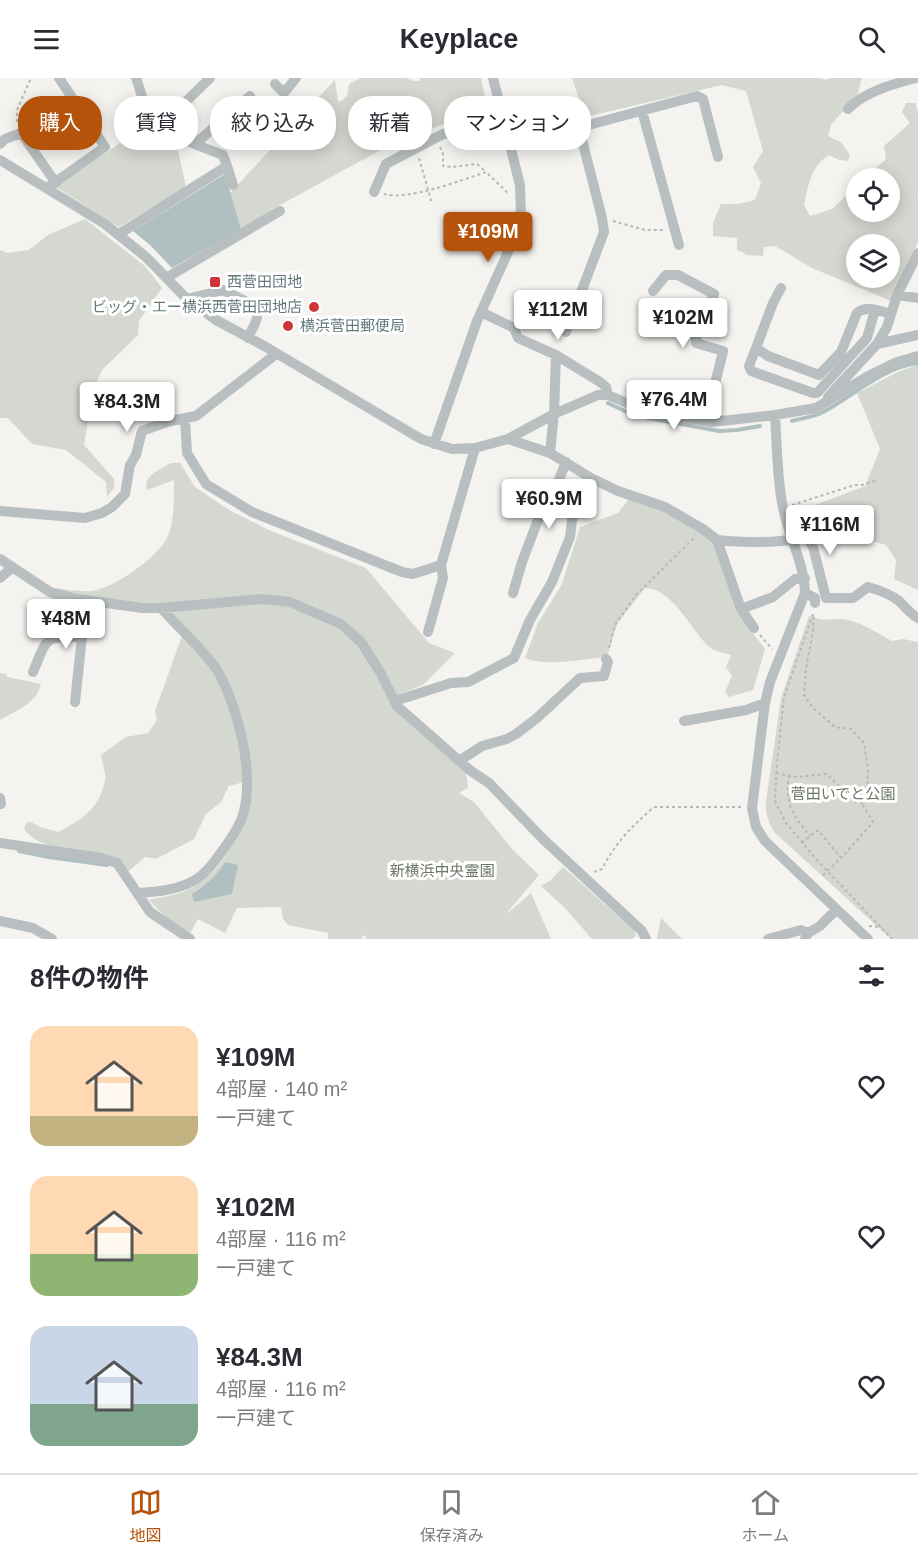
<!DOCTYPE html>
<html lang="ja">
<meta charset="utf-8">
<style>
:root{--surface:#fff;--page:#f2f2f3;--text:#2b2b33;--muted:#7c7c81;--line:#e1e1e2;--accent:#b45309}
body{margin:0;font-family:Arial,"Noto Sans JP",sans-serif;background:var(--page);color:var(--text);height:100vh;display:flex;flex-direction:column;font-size:22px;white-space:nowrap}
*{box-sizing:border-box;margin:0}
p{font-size:20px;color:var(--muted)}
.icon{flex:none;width:33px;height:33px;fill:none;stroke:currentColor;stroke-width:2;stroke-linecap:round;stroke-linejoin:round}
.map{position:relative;height:861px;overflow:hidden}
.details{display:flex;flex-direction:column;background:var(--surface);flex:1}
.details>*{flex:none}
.top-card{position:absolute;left:18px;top:18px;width:600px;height:54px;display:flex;gap:12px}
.tools{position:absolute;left:846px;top:90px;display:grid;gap:12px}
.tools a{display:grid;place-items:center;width:54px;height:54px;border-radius:50%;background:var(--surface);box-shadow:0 3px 15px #0003;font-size:30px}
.price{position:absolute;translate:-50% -51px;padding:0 14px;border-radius:6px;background:#fff;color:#222;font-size:20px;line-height:39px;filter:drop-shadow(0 2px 3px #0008)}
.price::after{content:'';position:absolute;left:50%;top:36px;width:18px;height:14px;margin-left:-9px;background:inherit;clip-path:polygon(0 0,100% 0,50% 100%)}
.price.on{background:var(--accent);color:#fff}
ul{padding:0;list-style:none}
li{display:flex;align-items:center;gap:18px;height:150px;padding:0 30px}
li span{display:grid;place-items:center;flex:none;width:168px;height:120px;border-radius:18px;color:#555}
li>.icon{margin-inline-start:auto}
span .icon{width:72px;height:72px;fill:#fffc;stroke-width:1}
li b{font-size:26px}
h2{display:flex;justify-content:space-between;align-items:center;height:72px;padding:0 30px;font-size:26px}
.pill{padding:0 21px;border-radius:24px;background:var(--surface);box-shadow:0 3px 15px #0003;font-size:21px;line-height:54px}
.pill.on{background:var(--accent);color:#fff}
header{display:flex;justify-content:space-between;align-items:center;height:78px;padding:0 30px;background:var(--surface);font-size:27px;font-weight:700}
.dock{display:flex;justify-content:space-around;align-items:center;height:84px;border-top:2px solid var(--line);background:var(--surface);font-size:16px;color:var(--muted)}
.dock a{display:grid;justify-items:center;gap:3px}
.dock .on{color:var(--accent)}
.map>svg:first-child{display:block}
.green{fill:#d5d8d0;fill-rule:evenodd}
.water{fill:#b0c0c0}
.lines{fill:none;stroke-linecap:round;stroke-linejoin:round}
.stream{stroke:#b0c0c0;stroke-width:4}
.path{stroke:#b5b9ba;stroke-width:2;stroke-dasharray:3 3;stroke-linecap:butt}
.minor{stroke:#b9bfc0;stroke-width:10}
.poi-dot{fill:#d03439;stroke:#fff;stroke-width:2}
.labels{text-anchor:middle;stroke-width:6;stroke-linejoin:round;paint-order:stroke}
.poi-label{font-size:15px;fill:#667a7e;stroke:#fff;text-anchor:start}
.park-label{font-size:15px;fill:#6c7664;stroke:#fff}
</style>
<header><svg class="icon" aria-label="menu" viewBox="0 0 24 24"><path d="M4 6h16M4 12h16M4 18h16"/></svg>Keyplace<svg class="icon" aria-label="search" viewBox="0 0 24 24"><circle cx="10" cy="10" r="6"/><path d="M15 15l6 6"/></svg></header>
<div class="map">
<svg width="918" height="861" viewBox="0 0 918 861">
<rect width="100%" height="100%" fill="#f4f3f0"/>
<path class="green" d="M361,0H406L414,3H420V0H481L487,29L388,68L271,132L268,137L241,151L230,115L274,68L276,52L301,59L304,57L313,25L335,2L338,23H341L347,18L349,6Z
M572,0H820L826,2L831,0H862L858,16L831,47L828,58L841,64L850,77L848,83L839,82L829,77C811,88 808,108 804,127L810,138L832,131L856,108V134H890V100H865L886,81L884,68L910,45L902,34L906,25H915L918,34V164L891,223L812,190L775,168L764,169L763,178L748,177L737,172V160L713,158V145L721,126H738L755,122L761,105L753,89L763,73L746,13L722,7L585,39ZM856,166H890V200H856Z
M145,48L177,68L186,109L119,149L56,109Z
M85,141L146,189L162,210L139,243L138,257L102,292L84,331L88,343L84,367L114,401V410L107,419L106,404L66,372L32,366L8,340H0V173L2,172L6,175L29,172L48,157Z
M918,287V512L894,501L896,482L886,467L844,455L815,454L810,429L865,408L880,371L857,315L900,293Z
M171,385H180L195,409L229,432L271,453L366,490L429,565L455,575L423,607L390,620L466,693L468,710L459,715L474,724L512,771L539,797L505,837L531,815L551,861H367L364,857L362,858L363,861H328V855L288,847L283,841L281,829L237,830L225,855L198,841L189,857L175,849L149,822C161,819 174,818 185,813C232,793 239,746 252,702L229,708L221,724L206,736L194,761L156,781L145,779L129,793L45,766L34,761L24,752L26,745L31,744L40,749L58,754C82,742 100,730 105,702C106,695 102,685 101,677L126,659L148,655L157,642L155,633L182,558L160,532L71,527L52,523L49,517L51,510C64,511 80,514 92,513C115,509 150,484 164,465C175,450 174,420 174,402L147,412C142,398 161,391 171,385ZM225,784L232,816H192C206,807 216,798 225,784Z
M629,421L665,431L717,466L737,534L765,571L753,612L729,619L725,614L732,598L726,589L731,577C724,575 714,573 709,569C691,552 672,510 645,510L617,546L607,579C584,581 546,589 525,580L538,545L562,506L580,449L618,435Z
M809,538C826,545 832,539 848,542C864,546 878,555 892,563L903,561L918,564V861H891L774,754C768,743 765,735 766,723L781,620Z
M0,595L6,596L7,599L41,606C36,626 17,632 0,642Z
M563,789L634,852L636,858L632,861H592L565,830L541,808L551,802Z
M661,840L682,861H657Z"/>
<path class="water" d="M225,96L241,151L172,190L150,167L133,153Z
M225,784L238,787L232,816L194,824L192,816C206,807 216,798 225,784Z"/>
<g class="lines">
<path class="stream" d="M608,325L627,334L641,337
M648,340L719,353L737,352L760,348
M792,343C802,340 814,339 823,334C853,318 883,289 918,285
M19,773L49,779L107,787"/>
<path class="path" d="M17,44V32L31,0
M440,69L443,76V88L452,89L477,86L486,94
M419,80L432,126
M384,116C407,123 462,102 486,94L509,116
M613,143L645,152H663
M792,427L855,407H862L878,402
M813,536L784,619L777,685L775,723L786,745L815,780L892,861
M760,557L772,571
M609,570L615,547L636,517L696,458
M776,695L797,699L827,696L855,724L862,725L867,723L868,692L864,665L851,651L835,649L813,630L804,617L806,590L813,554L814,537
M789,697C785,727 792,736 810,758
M802,765L816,753H819L841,780
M594,794L602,791C616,764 631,749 654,729H741
M823,797L844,777L873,744L862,726
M869,848L882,849"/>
<path class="minor" d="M275,6L284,15L296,0
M848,31C864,14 893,6 916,0
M642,33L679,167
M162,47L210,0
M0,66L5,61L21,55L56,105
M195,66L250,18
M510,68L697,18L703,21L718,79
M0,82L105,146L146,179L185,219L216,242L266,269L421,361L452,371L475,370L508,361L554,336L598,317H608L646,333L712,344L775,337L816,330L868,298L897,284L918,278
M227,88L233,107
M47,110L105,69L59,0
M374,114L386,86L441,57L501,33
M119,156L227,88L223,77C198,67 161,57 147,31C142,22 140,10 136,0
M166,200L280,133
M653,213L666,197H678L714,216L696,258V265L723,273C718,298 709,317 712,344
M897,217L918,220
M187,221L223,212L255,228C262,238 252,250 248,260
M875,232L867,260L817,315H813L751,293L749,288L756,270L768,278L819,297L841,274L857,235C866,227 880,233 891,236
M481,234L514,250L518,260L556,277L600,304L606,309L608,317
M566,254L604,154L602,140L579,50
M877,266L918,257
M756,270L773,225L781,210
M828,319L877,266L887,249L897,217L918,175
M775,337C777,366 777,402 783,430C789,460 804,484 805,515L770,604L765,625L752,730L756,749L765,763L868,861
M185,342L187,375L206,406L252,434L402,494L413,496L441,487
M508,361L550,375L591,400L618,413L665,429L703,451L717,462L741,531L773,519L795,501L805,500
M434,366L477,243L517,154L521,137L520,107L493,0
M550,375L554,336L556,277
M0,433L85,440L102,435L112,429L125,416L130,387L136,377L142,353L170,343L196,338L276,276
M717,462C738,464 759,465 780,463C790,462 797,460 808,461L813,469L826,520H853L868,509C879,512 890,516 899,523C906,529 910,536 918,540
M0,481L50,514L77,521L143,530H161L262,521L290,524L341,546L361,564L380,594L397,628L471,693L489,705L543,761L642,853L646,861
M0,500L13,489
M513,515L522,484L538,442L553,408L558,404L566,384
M805,515L815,520V525
M741,531L754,550
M428,554L443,500L441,487L475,370
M33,594C48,559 43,558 82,559
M395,623L451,605L468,604L514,580L530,542L552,504L570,459L572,442L579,422L591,400
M75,624L86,522
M684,643L746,632L765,625
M459,683L482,668L507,661L516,656L537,640L580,600L604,598L608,584L606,581
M0,720L1,726
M0,765L101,780L117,785L150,834L190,861
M137,815C156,814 181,812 198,800C208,793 216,782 222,773C231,761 241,747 244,733C254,691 238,632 219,595C209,577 176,547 161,530
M0,843L33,850L52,861
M768,861L801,852L808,855
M805,861L808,855L820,848L836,832"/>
</g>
<g class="poi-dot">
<rect x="209" y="198" width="12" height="12" rx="3"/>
<circle cx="314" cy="229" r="6"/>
<circle cx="288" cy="248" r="6"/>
</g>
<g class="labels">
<g class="poi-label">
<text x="227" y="209">西菅田団地</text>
<text x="302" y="234" text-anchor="end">ビッグ・エー横浜西菅田団地店</text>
<text x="300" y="253">横浜菅田郵便局</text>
</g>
<g class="park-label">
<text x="843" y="721">菅田いでと公園</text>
<text x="442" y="798">新横浜中央霊園</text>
</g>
</g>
</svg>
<div class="tools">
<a><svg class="icon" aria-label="locate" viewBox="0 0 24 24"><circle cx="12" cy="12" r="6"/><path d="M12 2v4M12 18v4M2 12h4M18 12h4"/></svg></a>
<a><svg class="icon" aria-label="layers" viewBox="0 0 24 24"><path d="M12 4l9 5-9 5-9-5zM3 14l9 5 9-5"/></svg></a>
</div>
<b class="price on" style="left:488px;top:185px">¥109M</b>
<b class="price" style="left:558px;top:263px">¥112M</b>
<b class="price" style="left:683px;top:271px">¥102M</b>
<b class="price" style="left:674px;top:353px">¥76.4M</b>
<b class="price" style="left:127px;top:355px">¥84.3M</b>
<b class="price" style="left:549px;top:452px">¥60.9M</b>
<b class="price" style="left:830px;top:478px">¥116M</b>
<b class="price" style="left:66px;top:572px">¥48M</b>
<div class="top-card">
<a class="pill on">購入</a>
<a class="pill">賃貸</a>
<a class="pill">絞り込み</a>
<a class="pill">新着</a>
<a class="pill">マンション</a>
</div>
</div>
<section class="details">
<h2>8件の物件<svg class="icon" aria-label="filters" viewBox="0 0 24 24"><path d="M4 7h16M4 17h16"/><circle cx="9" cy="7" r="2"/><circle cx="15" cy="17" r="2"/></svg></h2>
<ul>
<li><span style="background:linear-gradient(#ffd9b3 75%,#c2b280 0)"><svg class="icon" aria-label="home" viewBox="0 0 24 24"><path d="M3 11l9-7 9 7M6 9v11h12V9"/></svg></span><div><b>¥109M</b><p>4部屋 · 140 m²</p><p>一戸建て</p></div><svg class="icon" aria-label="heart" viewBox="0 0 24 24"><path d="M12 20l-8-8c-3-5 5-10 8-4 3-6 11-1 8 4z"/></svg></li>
<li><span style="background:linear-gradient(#ffd9b3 65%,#8fb573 0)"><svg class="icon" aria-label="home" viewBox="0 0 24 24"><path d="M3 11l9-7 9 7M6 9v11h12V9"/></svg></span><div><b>¥102M</b><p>4部屋 · 116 m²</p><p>一戸建て</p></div><svg class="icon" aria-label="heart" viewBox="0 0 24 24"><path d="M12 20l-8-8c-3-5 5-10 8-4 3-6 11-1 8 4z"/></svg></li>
<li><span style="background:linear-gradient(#c9d6e8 65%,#7fa58c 0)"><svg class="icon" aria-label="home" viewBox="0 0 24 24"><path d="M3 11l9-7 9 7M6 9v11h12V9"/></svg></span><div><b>¥84.3M</b><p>4部屋 · 116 m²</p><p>一戸建て</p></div><svg class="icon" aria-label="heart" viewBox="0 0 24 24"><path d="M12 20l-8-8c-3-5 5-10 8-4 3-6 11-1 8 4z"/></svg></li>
</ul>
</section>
<nav class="dock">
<a class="on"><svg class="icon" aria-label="map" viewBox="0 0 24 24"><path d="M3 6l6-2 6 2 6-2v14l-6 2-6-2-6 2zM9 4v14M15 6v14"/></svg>地図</a>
<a><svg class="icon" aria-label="saved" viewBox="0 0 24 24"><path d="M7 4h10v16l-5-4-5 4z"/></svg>保存済み</a>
<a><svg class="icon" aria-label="home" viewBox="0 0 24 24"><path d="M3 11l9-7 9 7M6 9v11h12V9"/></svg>ホーム</a>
</nav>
